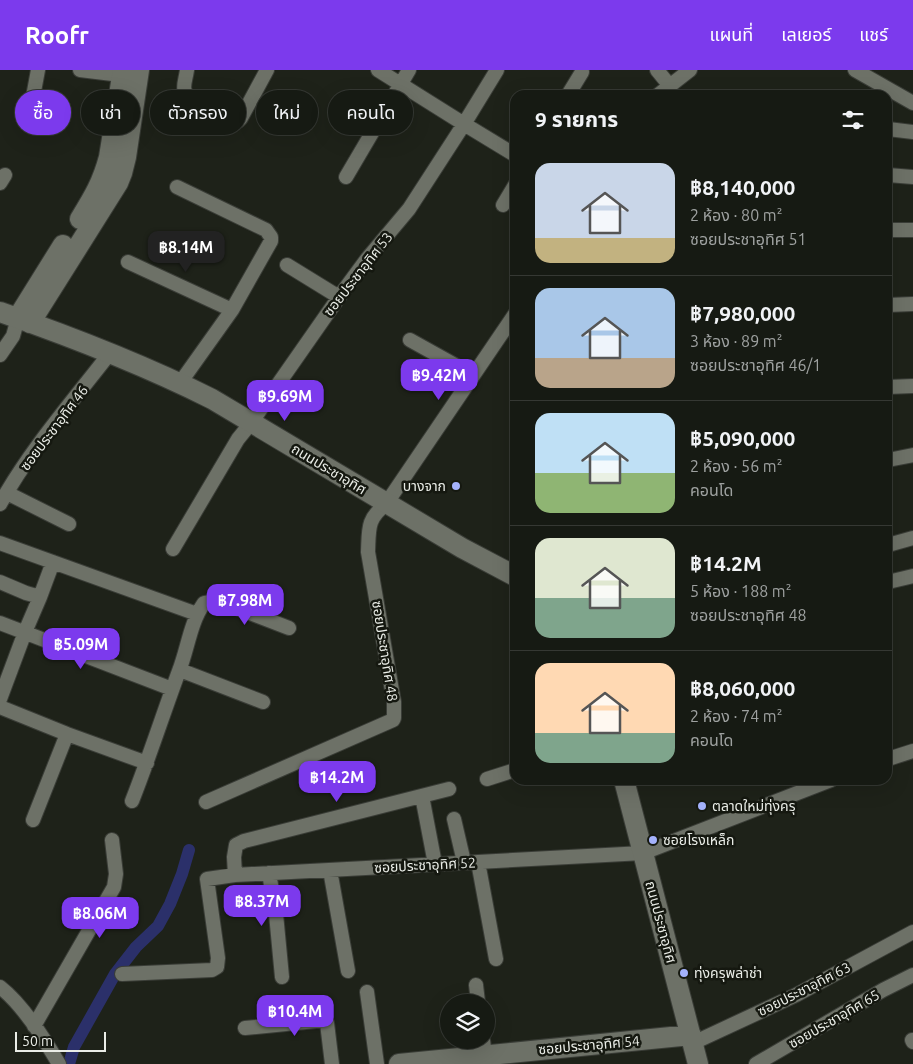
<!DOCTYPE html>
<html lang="th">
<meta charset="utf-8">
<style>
:root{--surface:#161a13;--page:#232721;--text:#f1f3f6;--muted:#9ea1a0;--line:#353833;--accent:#7c3aed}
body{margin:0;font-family:Ubuntu,"Noto Sans Thai",sans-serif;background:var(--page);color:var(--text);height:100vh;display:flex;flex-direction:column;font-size:19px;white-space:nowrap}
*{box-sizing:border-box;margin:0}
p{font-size:16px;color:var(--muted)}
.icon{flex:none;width:28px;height:28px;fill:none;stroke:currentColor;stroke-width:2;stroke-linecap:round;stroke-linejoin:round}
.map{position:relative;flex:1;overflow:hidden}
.drawer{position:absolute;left:510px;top:20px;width:382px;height:695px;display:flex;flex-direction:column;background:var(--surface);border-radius:15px;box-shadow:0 5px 20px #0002,0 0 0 1px var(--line)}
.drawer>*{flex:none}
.top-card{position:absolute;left:15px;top:20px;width:420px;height:45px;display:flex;gap:10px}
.fabs{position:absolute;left:440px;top:924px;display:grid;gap:10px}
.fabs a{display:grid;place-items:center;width:55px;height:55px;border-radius:50%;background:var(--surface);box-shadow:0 5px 20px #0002,0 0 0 1px var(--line);font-size:25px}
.scale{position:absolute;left:15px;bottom:12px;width:91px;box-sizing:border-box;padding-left:5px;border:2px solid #eaede7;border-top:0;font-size:14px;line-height:18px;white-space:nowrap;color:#eaede7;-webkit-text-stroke:4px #151810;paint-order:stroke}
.price{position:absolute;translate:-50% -42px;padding:0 11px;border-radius:10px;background:var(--accent);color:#fff;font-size:16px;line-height:32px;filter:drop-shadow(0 1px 2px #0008)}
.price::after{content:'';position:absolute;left:50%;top:30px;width:15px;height:11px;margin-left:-8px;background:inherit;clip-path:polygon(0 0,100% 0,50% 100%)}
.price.current{background:#222;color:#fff}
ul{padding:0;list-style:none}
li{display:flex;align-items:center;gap:15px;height:125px;padding:0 25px}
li+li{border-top:1px solid var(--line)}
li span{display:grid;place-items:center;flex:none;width:140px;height:100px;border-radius:15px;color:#555}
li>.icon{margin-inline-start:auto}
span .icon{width:60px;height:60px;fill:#fffc;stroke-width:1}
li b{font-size:21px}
h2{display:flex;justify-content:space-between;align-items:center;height:60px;padding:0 25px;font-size:21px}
.chip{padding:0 18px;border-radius:22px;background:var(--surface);box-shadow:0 5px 20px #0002,0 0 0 1px var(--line);font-size:18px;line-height:45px}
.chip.current{background:var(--accent);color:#fff}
header{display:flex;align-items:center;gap:30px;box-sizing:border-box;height:70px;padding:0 25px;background:var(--accent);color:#fff}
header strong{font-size:24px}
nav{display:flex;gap:28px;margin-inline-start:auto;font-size:18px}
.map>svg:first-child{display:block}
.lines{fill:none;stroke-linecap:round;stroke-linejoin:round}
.canal{stroke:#2b306a;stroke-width:12}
.street-casing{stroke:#3a3d37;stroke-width:16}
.secondary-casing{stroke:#3a3d37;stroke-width:22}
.street{stroke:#6d7167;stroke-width:14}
.secondary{stroke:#6d7167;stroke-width:20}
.poi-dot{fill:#a4b2fc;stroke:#151810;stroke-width:2}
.labels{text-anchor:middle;stroke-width:5;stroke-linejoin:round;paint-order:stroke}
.street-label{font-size:14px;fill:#eaede7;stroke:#151810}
.poi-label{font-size:14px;fill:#eaede7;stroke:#151810;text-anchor:start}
</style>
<header>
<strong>Roofr</strong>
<nav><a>แผนที่</a><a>เลเยอร์</a><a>แชร์</a></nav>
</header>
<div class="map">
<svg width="913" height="994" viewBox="0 0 913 994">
<rect width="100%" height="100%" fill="#1e2219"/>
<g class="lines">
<path class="canal" d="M69,994L74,977L115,904L136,877L158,856L170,834L182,804L189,780"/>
<defs>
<path id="street" d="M80,0L129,6
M187,0C185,14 180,19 191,30L231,53L238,51L241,48L267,0
M378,0L464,54L515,85
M657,0L670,16
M855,0L913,33
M568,25L582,2
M658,25L690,0
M30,43L38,0
M888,59L913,62
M888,105L913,107
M346,107L409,0
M0,113L5,105
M177,117L266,160L271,167V171L232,240L180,313
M503,135L515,115
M888,160H913
M128,192L232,240
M287,195L339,227
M888,235L913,234
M410,270L473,305
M0,285L13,266L18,248
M888,317L913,316
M888,390L913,385
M7,423L69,454
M0,434C30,380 72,332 110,283
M0,473L197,544
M888,475L913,468
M173,479L238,369L251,353L339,227L367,189L409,139L464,54L497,0
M0,512L26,523L40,527
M888,512L913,506
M0,553L172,619
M180,600L263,632
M0,629L25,562L40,527L53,492
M0,637L67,664L147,693
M888,689L913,681
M487,709L515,700
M422,726L435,794
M132,731C149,688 163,644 179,601C188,578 190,553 204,533L214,531L229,535L289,558
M206,732L393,650L394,648V632L368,482C369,458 367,449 386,434L515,244
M454,749L464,792
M33,750L67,664
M478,792L496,889
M330,800L348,901
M269,803L276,844L282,907
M235,805L234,787L236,775L244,771L449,719
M122,904L212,900L217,897L218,888L207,809L235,805L643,783L831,710
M476,915L478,932
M0,917C22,934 45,970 59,994
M367,922L377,994
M34,956L114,817L116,804L112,770
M245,958L316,951H322L327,953L332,994
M483,970L485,985
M912,970L913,972
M693,973L796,925L913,862
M756,994L883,920L913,905"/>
<path id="secondary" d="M80,149C94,126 102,113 109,87L123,0
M0,242C72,267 144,295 212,329L462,478L515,506
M20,244L63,175
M30,253L118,113L122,103L126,87L139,0
M624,710L698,994
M399,994L691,965"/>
</defs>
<use href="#street" class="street-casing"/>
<use href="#secondary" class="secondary-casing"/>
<use href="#street" class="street"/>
<use href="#secondary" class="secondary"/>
</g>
<g class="poi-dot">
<circle cx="456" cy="416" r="5"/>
<circle cx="702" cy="736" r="5"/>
<circle cx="653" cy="770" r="5"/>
<circle cx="684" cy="903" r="5"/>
</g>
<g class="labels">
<g class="street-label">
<text transform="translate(358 204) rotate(-52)" y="5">ซอยประชาอุทิศ 53</text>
<text transform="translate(54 358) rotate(-53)" y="5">ซอยประชาอุทิศ 46</text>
<text transform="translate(329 399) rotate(31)" y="5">ถนนประชาอุทิศ</text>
<text transform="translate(385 581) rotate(81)" y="5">ซอยประชาอุทิศ 48</text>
<text transform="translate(425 795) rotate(-3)" y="5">ซอยประชาอุทิศ 52</text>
<text transform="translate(661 852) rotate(75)" y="5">ถนนประชาอุทิศ</text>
<text transform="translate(804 919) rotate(-27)" y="5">ซอยประชาอุทิศ 63</text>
<text transform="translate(834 949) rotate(-30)" y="5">ซอยประชาอุทิศ 65</text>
<text transform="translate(589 975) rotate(-5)" y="5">ซอยประชาอุทิศ 54</text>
</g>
<g class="poi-label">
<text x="446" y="421" text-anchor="end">บางจาก</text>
<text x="712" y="741">ตลาดใหม่ทุ่งครุ</text>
<text x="663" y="775">ซอยโรงเหล็ก</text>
<text x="694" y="908">ทุ่งครุพล่าช่า</text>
</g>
</g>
</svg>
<div class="fabs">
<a><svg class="icon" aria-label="layers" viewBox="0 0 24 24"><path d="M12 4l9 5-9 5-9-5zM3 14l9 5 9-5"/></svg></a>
</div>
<div class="scale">50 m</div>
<b class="price current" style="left:186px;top:203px">฿8.14M</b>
<b class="price" style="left:439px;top:331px">฿9.42M</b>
<b class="price" style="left:285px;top:352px">฿9.69M</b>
<b class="price" style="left:245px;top:556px">฿7.98M</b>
<b class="price" style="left:81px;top:600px">฿5.09M</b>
<b class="price" style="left:337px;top:733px">฿14.2M</b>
<b class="price" style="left:262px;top:857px">฿8.37M</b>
<b class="price" style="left:100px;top:869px">฿8.06M</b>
<b class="price" style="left:295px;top:967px">฿10.4M</b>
<div class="top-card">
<a class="chip current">ซื้อ</a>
<a class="chip">เช่า</a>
<a class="chip">ตัวกรอง</a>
<a class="chip">ใหม่</a>
<a class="chip">คอนโด</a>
</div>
<section class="drawer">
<h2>9 รายการ<svg class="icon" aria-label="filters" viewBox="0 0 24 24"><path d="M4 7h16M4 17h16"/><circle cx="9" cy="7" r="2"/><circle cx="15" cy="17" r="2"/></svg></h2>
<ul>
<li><span style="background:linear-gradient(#c9d6e8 75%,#c2b280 0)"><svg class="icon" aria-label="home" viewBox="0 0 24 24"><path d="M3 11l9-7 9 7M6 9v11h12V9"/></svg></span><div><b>฿8,140,000</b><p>2 ห้อง · 80 m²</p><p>ซอยประชาอุทิศ 51</p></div></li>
<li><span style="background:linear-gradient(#a9c7e8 70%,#b9a48a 0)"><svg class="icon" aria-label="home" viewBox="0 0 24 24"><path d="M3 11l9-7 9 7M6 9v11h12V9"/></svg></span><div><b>฿7,980,000</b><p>3 ห้อง · 89 m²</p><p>ซอยประชาอุทิศ 46/1</p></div></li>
<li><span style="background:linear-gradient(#bfe0f5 60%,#8fb573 0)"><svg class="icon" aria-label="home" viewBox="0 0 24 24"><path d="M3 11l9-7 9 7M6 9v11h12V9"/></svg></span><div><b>฿5,090,000</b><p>2 ห้อง · 56 m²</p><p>คอนโด</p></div></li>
<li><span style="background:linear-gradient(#dfe7d0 60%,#7fa58c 0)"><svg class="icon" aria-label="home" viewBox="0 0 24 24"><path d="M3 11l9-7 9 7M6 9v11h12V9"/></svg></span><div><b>฿14.2M</b><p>5 ห้อง · 188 m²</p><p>ซอยประชาอุทิศ 48</p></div></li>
<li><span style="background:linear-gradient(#ffd9b3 70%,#7fa58c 0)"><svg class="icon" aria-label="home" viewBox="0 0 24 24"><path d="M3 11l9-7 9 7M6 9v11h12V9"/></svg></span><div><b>฿8,060,000</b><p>2 ห้อง · 74 m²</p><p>คอนโด</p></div></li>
</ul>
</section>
</div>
